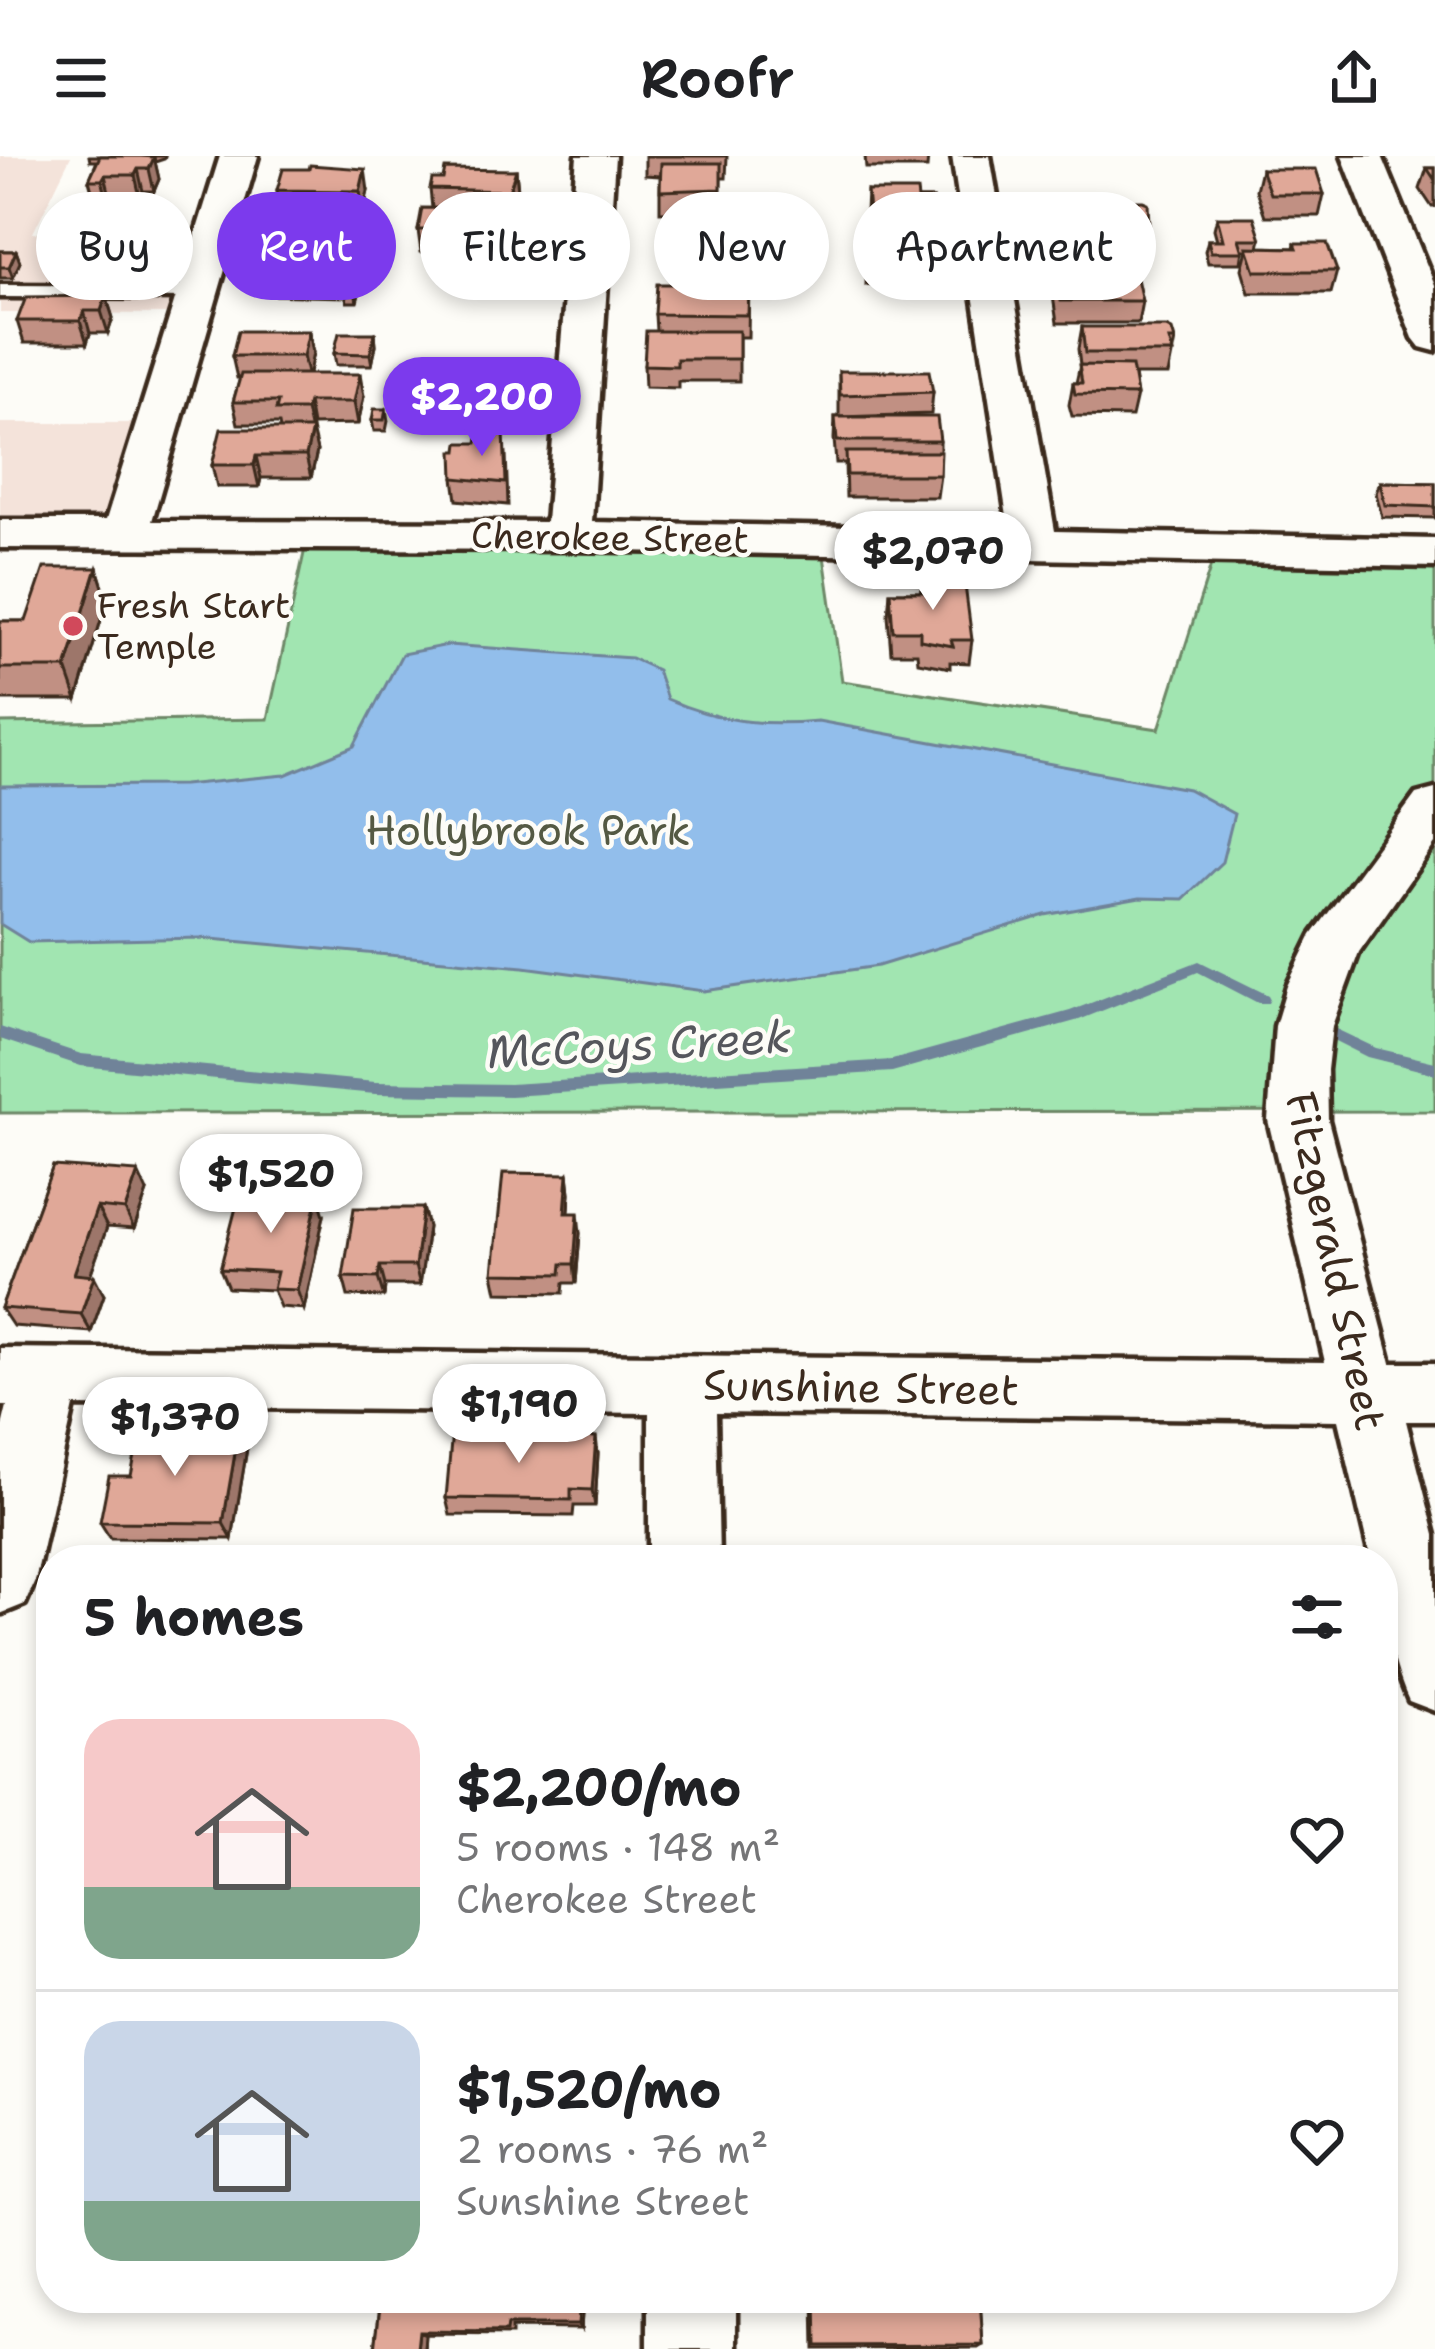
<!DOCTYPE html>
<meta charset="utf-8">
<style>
:root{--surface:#fff;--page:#f6f6f6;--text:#202124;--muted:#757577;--line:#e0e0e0;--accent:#7c3aed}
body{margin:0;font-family:"Shantell Sans",sans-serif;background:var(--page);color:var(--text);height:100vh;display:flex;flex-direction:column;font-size:45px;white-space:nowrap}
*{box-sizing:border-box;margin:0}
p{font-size:39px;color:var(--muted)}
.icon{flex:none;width:66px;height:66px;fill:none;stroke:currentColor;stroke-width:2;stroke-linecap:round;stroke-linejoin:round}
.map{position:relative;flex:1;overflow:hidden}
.side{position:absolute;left:36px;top:1389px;width:1362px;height:768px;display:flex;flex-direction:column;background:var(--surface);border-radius:48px;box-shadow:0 6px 18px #0003}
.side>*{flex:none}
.hud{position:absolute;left:36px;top:36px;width:1365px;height:108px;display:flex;gap:24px}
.price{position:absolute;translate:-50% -102px;padding:0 27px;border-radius:42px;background:#fff;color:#222;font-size:39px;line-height:78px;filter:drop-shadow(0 3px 6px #0008)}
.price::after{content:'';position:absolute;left:50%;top:72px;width:36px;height:27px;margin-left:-18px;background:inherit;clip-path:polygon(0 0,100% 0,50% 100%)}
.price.current{background:var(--accent);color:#fff}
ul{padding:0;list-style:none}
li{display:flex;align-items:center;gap:36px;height:300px;padding:0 48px}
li+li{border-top:3px solid var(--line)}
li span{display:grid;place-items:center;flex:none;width:336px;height:240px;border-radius:36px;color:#555}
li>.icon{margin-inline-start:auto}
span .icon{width:144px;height:144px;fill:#fffc;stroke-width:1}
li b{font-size:51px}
h2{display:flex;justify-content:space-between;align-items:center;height:144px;padding:0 48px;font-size:51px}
.tag{padding:0 42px;border-radius:54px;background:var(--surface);box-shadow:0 6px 18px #0003;font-size:42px;line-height:108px}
.tag.current{background:var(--accent);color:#fff}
header{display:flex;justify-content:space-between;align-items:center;height:156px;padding:0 48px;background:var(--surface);font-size:54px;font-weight:600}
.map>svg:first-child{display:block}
.built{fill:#f4e3da}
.green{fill:#a1e5b1;stroke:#6e8868;stroke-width:3}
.water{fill:#92beeb;stroke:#6f8399;stroke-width:3}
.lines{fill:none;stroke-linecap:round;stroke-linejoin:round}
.stream{fill:#6f8399;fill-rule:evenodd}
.lane-casing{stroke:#3b2a1e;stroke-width:9}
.street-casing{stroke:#3b2a1e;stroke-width:9}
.secondary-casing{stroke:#3b2a1e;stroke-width:9}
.lane{fill:#fdfcf7;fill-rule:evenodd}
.street{fill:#fdfcf7;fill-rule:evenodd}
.secondary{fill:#fdfcf7;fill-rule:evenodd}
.wall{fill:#c19083;stroke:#3b2a1e;stroke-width:3}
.shaded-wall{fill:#9d766a;stroke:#3b2a1e;stroke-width:3}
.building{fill:#e0a898;stroke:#3b2a1e;stroke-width:3}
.poi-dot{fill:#d1495b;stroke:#fdfcf7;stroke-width:4.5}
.labels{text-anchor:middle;stroke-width:9;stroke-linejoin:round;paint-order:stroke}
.far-street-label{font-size:36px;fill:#3b2a1e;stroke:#fdfcf7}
.far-poi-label{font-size:36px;fill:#3b2a1e;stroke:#fdfcf7;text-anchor:start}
.park-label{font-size:42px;fill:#545943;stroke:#fdfcf7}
.street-label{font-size:42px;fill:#3b2a1e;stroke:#fdfcf7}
.water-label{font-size:45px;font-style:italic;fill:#55565c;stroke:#fdfcf7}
</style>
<header><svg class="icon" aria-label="menu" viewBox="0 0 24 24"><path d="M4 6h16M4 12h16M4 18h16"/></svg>Roofr<svg class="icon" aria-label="share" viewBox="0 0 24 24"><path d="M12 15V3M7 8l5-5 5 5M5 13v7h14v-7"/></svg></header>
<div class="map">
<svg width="1435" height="2193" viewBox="0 0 1435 2193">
<rect width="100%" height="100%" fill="#fdfcf7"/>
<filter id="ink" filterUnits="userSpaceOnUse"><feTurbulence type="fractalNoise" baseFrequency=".00833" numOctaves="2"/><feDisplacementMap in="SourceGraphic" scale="24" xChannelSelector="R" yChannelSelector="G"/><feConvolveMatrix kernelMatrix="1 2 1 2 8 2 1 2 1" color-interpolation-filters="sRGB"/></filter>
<g filter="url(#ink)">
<path class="built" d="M0,0H71L33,77L202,80L177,158L0,157Z
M0,267H144L108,388H0Z"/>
<path class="green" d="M306,388L823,393L842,525L1159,573L1213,403L1435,407V955L0,957V567L268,563Z"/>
<path class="water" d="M448,489L631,502L657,514L667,543C719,566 762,570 818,565L1188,633L1234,658L1222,706L1183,743L1140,742L1045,759L878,810L704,835L524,811L200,782L29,786L0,768V630L183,629L285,619L354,590L402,498Z"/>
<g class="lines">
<path class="stream" d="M1199,805L1268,839L1270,843L1268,847H1258L1198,816L1079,864L892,916L510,940L375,938L81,910L0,883V871L81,898L375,926L510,928L892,904L1070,855Z
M1336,873L1376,892L1435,906V918L1367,901L1331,883L1328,879Z"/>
<defs>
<path id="lane" d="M0,129L198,130L209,136L198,142L0,141Z"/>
<path id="street" d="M220,0H258L152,365L546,366L577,0H615L592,366L1009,374L952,0H990L1055,375L1435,383V411L568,394L0,392V364H106Z
M1435,633V688L1359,796L1332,870L1327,914L1328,964L1391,1207H1435V1265H1406L1435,1379V1555L1409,1545C1389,1499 1383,1454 1383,1404H1371L1338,1264L716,1257L719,1404H649V1257L74,1250L35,1425L25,1448L0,1458V1279L7,1250H0V1192L1325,1206L1268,964L1275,870L1287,830L1312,779L1416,638Z
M648,2142H736V2193H648Z"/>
<path id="secondary" d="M1342,0H1382L1435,129V195L1420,191L1413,182Z"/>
</defs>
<use href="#lane" class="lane-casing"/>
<use href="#street" class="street-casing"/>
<use href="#secondary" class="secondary-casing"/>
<use href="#lane" class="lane"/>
<use href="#street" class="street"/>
<use href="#secondary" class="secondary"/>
</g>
<path class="wall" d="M89,0H165L164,3L155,6L159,23L154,35H143L140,41L110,40L108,46H95L89,24L97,5H90Z
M645,0H727L726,22H721L720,54L660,56V20L645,19Z
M865,0H928L927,12H866Z
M1427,12H1435V51H1432L1420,33Z
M1261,13L1324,38L1319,60H1265L1256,34Z
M516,14L518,35L512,54L514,74L510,96H421L418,74L432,52L430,33L443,23Z
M277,34L368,35L363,56H349L350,66L344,92L354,104H358L362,125L357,146H347L346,141L263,139L258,117L275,91L271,70L280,53Z
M867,35L918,43H933L928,86H924V93L933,107L931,129H866L867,93H884L885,87H868L866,56Z
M1056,45L1149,68L1145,90H1133L1136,102L1133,118L1142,145L1138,167H1057L1053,140L1055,124H1045L1041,100L1044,79L1055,78L1053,66Z
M1217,61L1261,83L1259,91L1294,92L1295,87L1337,115L1331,137H1249L1242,113L1247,94H1243L1241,107H1208L1205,95L1208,84H1217L1214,73Z
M0,95H16L20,106L13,122H0Z
M749,128L748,181H739V225H678V232L645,231L644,209L656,175L655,158Z
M106,140L113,162L108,177H90L87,187H24L17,165Z
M1082,171L1175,184L1168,219H1134L1137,239L1132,261L1072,260L1069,249L1073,227H1076L1080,209L1078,193Z
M375,177L376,189L372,209H336L334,197Z
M313,197L308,218L364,240L358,268L312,269L311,273L317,295L311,322H261L259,331H217L212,309L280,273L279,268H238L233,246L240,222H237L232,200Z
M839,215L933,236L931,258L839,261L940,285V319L937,341H846L845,307H836L834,283L835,261H839Z
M510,239L508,260H426L424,249Z
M386,253L388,265L386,275H374L372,264Z
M506,297L508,349L457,344L454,322Z
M1380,326L1435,327V362L1382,361L1376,337Z
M97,412L107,444L77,544H0V465H26Z
M922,428L972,484L969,507L950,506V512L918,506L917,497H891L888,459L890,436H921Z
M53,1010L147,1036L134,1073L107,1071L90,1119L104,1139L91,1176L13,1170L1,1152Z
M568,1018L570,1037L569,1057L580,1077L576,1127H564L563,1137L497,1136L493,1117Z
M423,1052L428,1071L420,1129H385L384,1141L348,1140L343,1121Z
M324,1059L304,1153L280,1151L273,1134L228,1132L220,1113Z
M247,1292L232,1383L110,1382L100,1366L131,1320Z
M598,1298L595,1350H574L573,1360L450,1359L446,1342Z
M381,2142H583L581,2173L511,2172V2179L425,2178L424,2193H375Z
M814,2142H999L993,2146H980L983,2189L978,2192L815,2193Z"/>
<path class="shaded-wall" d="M154,1L159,23L154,35L149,13Z
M138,13L143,35L140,41L135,19Z
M365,13L368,35L363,56L360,35Z
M516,14L518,35L512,54L514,74L510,96L508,74L511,57L509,35Z
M105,19L110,40L108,46L102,24Z
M347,44L350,66L344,93L340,71Z
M352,92L356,113L358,104L362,125L357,146L349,103Z
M16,95L20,106L13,122L9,111Z
M106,140L113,162L108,177L101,155Z
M84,155L90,177L87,187L80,165Z
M309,175L313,197L308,222L303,200Z
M375,177L376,189L372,209L370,198Z
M360,218L364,240L358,268L354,246Z
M308,246L312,269L311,276L306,254Z
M312,273L317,295L311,322L306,300Z
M256,300L261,322L259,331L254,309Z
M97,412L107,444L77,544L66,512Z
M138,1016L147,1036L134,1073L125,1054Z
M568,1018L570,1037L567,1077L565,1057Z
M318,1040L324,1059L304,1153L297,1134Z
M97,1051L107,1071L84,1137L74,1118Z
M423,1052L428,1071L420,1129L415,1110Z
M578,1057L580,1077L576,1127L574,1108Z
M380,1110L385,1129L384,1141L378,1122Z
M94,1120L104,1139L91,1176L81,1158Z
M239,1274L247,1292L232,1383L223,1367Z
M596,1281L598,1298L595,1350L592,1334Z
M580,2142H583L581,2173L578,2169Z
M419,2175L425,2178L424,2193H417Z"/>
<path class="building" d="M100,0H141L154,1L149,13H138L135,19H105L102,24H89Z
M661,7H721V33L660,35Z
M310,9L365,13L360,35L277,34L283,13H309Z
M1427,12H1435V24Z
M445,13L516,14L509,35L430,33L432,23H443Z
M1261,13H1316L1324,38H1270Z
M867,35H917L918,43H933L930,64L870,66Z
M287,43L347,44L340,71L271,70L276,53H284Z
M1056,45H1143L1148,47L1149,68L1060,67Z
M422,52L512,53L508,74H418Z
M1217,61H1254L1261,83H1239L1243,96H1211L1208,84H1223Z
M885,76H923L924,93L932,92L933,107H868L867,93H886Z
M1105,76L1131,79L1136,102H1049L1044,79Z
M1295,87H1327L1337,115H1255L1247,91L1297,92Z
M274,91L352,92L349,103L358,104L353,124H343L344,119L258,117L265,94Z
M0,95H16L9,111H0Z
M1056,118H1136L1142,145H1061Z
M657,128H749L748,159L655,158Z
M106,140L101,155H84L80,165H17L26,141Z
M1082,171H1166L1172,174L1175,184H1169L1173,197H1085Z
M238,175H309L303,200H232Z
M646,175H739V203H677V210L644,209Z
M339,177H375L370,198L334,197Z
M1079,209L1132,210L1137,239L1075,238L1073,227H1082Z
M839,215H929L933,236L840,239Z
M241,218H360L354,246H308L306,254H276L278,246H233Z
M457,228H509L506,249H424L425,239H455Z
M374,253H386L384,264H372Z
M835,261H937L940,285H837Z
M221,273H312L306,300H256L254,309H212Z
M479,275H504L506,327L454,322L453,295H458L459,287H477Z
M846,296H941L940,319H847Z
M1380,326L1435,327V351L1385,349Z
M44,412H97L66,512H0V465H26Z
M922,428L965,429L972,484H951L953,490L920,484V475H893L890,436H923Z
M53,1010L138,1016L125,1054L97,1051L74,1118L94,1120L81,1158L1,1152Z
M503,1017L568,1018L565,1057H578L574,1108H562L561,1118L493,1117Z
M240,1036L318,1040L297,1134L273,1133L277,1116L220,1113Z
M354,1052H423L415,1110H380L378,1122L343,1121Z
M147,1274H239L223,1367L100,1366L109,1320H131L137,1289H144Z
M452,1275L596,1281L592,1334L571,1333V1344L446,1342Z
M114,1394L217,1395L216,1404H112Z
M1383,1925L1388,1950H1383Z
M381,2142H580L578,2169H507L506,2176L419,2175L417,2193H375Z
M816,2142H999V2143L980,2142L983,2189L817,2190Z"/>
</g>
<circle class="poi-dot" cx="73" cy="470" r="12"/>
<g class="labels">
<g class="far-street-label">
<text transform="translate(610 381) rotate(1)" y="13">Cherokee Street</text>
</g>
<g class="far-poi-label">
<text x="97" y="462">Fresh Start<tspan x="97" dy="41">Temple</tspan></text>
</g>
<g class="park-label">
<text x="528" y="689">Hollybrook Park</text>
</g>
<g class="street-label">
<text transform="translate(1336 1105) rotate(78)" y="15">Fitzgerald Street</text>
<text transform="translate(861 1231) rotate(1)" y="15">Sunshine Street</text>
</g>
<g class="water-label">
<text transform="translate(639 888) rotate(-3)" y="16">McCoys Creek</text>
</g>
</g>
</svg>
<b class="price current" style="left:482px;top:303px">$2,200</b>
<b class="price" style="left:933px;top:457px">$2,070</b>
<b class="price" style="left:271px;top:1080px">$1,520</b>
<b class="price" style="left:519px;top:1310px">$1,190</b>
<b class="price" style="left:175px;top:1323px">$1,370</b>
<div class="hud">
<a class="tag">Buy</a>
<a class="tag current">Rent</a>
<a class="tag">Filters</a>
<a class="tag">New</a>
<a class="tag">Apartment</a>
</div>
<section class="side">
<h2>5 homes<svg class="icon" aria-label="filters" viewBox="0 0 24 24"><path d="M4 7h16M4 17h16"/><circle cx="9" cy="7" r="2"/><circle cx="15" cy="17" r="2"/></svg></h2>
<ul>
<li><span style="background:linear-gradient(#f6c9c9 70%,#7fa58c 0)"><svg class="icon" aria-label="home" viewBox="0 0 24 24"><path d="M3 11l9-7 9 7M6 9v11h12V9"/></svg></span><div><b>$2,200/mo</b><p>5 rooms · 148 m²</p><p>Cherokee Street</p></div><svg class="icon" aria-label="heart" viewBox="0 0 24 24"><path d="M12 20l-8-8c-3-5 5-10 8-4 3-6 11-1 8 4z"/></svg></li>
<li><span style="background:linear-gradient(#c9d6e8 75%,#7fa58c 0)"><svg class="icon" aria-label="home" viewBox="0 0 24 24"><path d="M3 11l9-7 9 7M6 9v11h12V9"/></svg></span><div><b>$1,520/mo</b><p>2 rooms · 76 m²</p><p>Sunshine Street</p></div><svg class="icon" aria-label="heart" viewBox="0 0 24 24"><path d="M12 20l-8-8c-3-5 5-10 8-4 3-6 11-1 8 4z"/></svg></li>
</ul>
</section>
</div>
